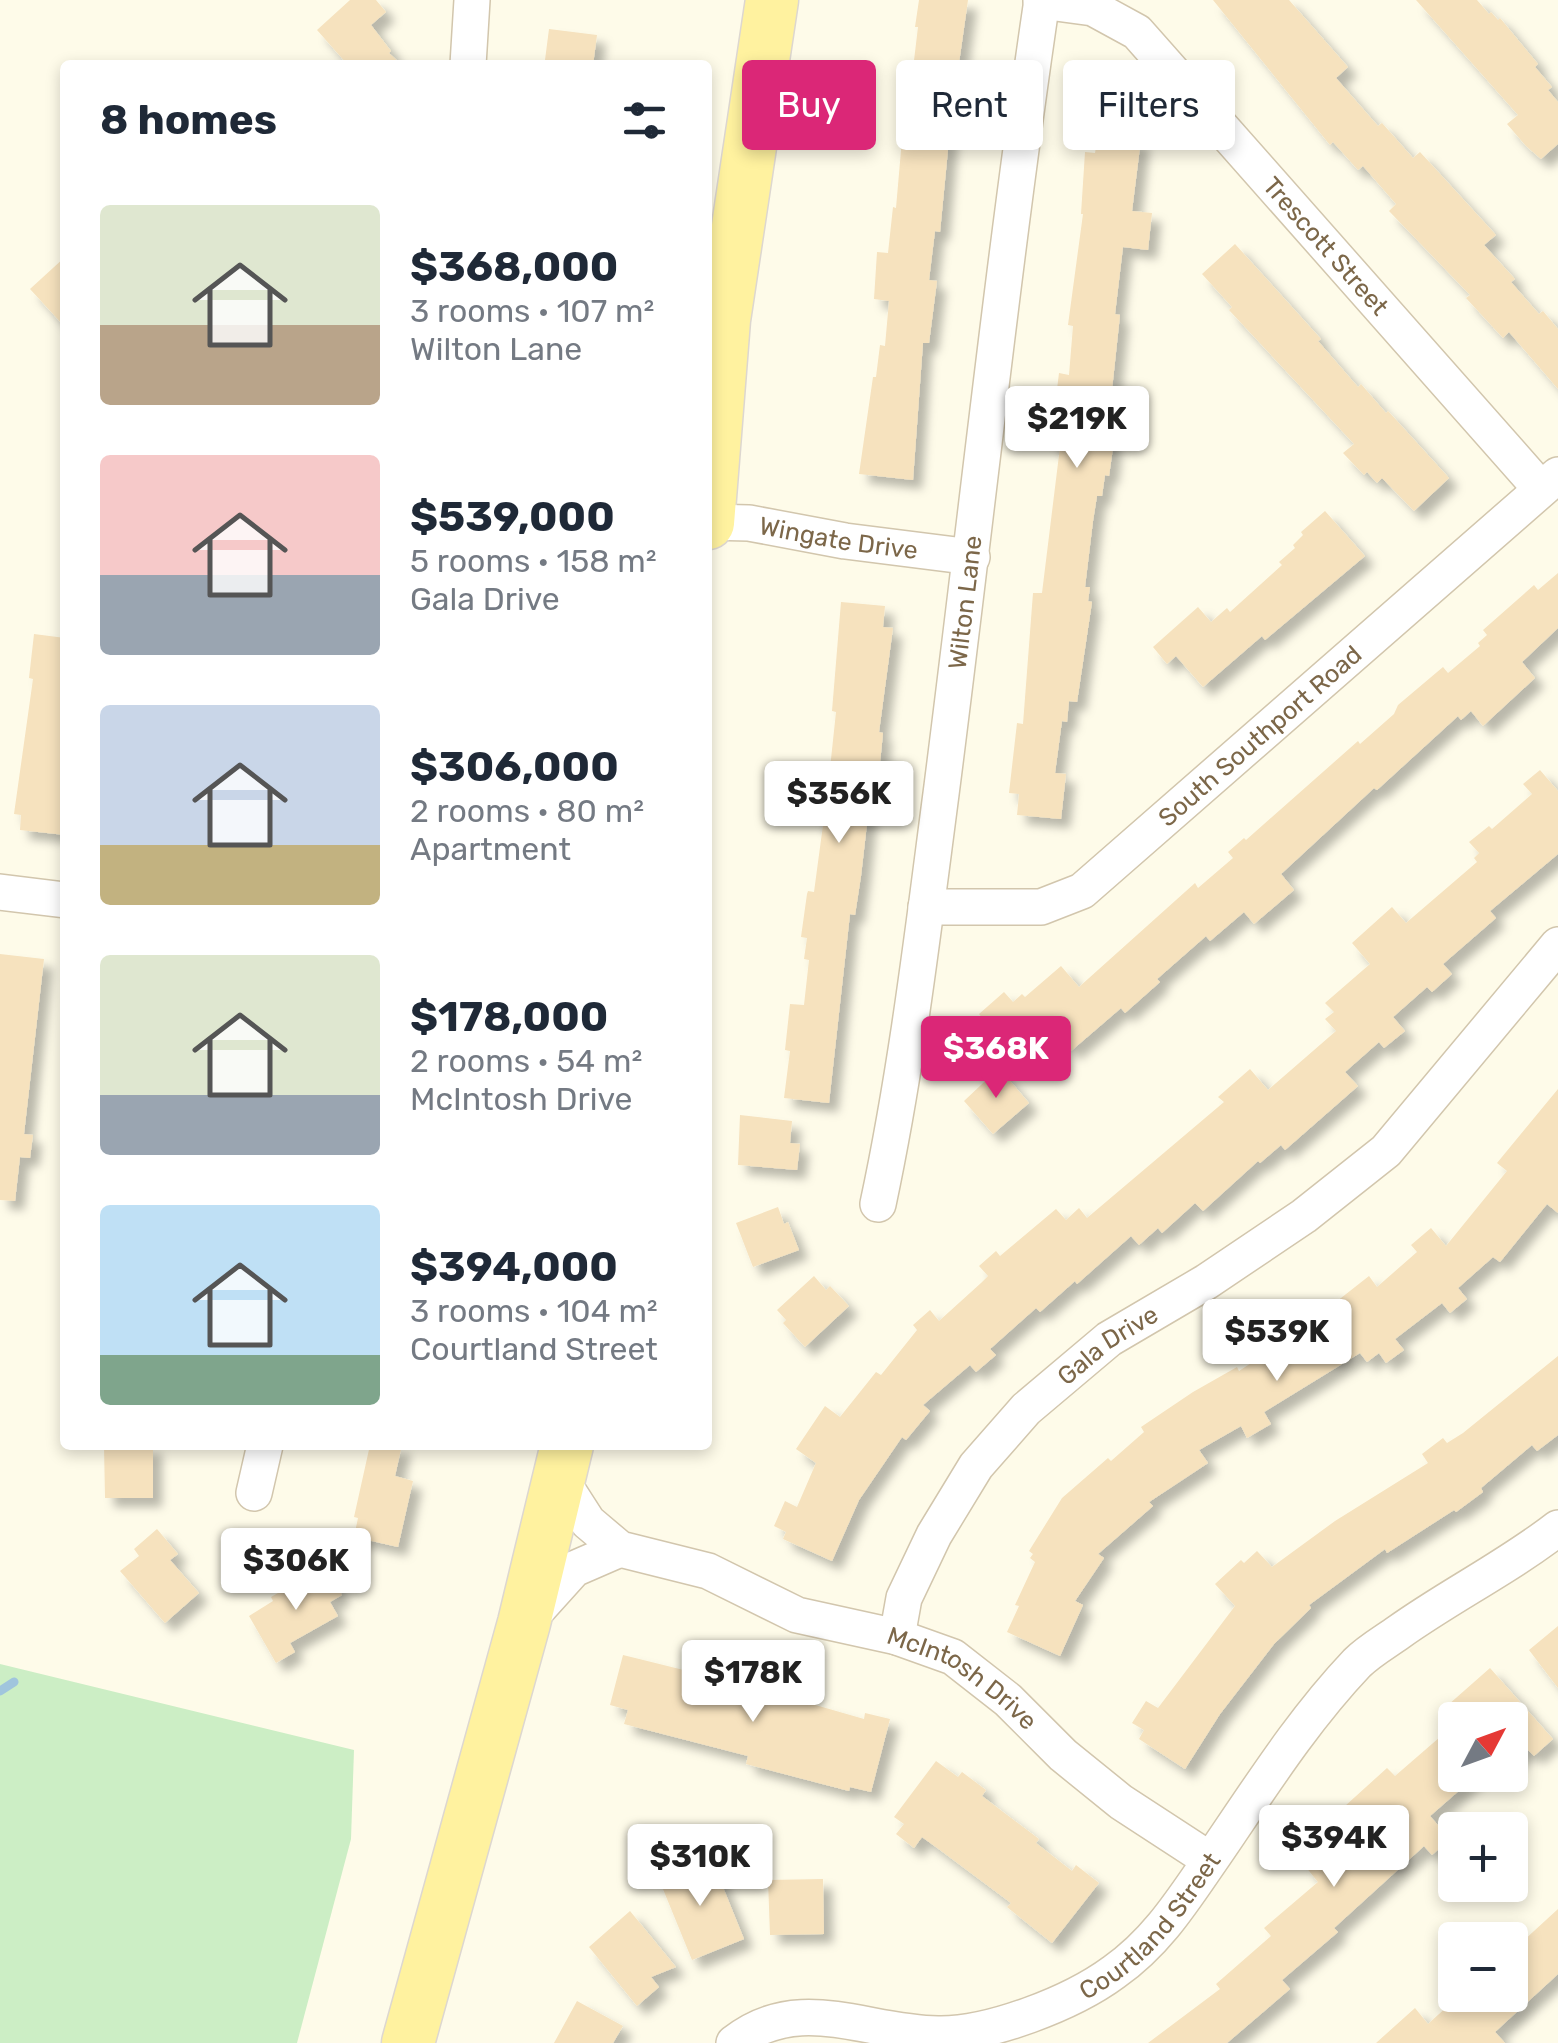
<!DOCTYPE html>
<meta charset="utf-8">
<style>
:root{--surface:#fff;--page:#f2f2f3;--text:#1f2937;--muted:#747a83;--accent:#db2777}
body{margin:0;font-family:Rubik,sans-serif;background:var(--page);color:var(--text);height:100vh;display:flex;flex-direction:column;font-size:38px;white-space:nowrap}
*{box-sizing:border-box;margin:0}
p{font-size:32px;color:var(--muted)}
.icon{flex:none;width:55px;height:55px;fill:none;stroke:currentColor;stroke-width:2;stroke-linecap:round;stroke-linejoin:round}
.map{position:relative;flex:1;overflow:hidden}
.drawer{position:absolute;left:60px;top:60px;width:652px;height:1390px;display:flex;flex-direction:column;background:var(--surface);border-radius:10px;box-shadow:0 5px 15px #0003}
.drawer>*{flex:none}
.guide{position:absolute;left:742px;top:60px;width:665px;height:90px;display:flex;gap:20px}
.needle{width:65px;rotate:49deg}
.buttons{position:absolute;left:1438px;top:1702px;display:grid;gap:20px}
.buttons a{display:grid;place-items:center;width:90px;height:90px;border-radius:10px;background:var(--surface);box-shadow:0 5px 15px #0003;font-size:50px}
.price{position:absolute;translate:-50% -85px;padding:0 22px;border-radius:10px;background:#fff;color:#222;font-size:32px;line-height:65px;filter:drop-shadow(0 2px 5px #0008)}
.price::after{content:'';position:absolute;left:50%;top:60px;width:30px;height:22px;margin-left:-15px;background:inherit;clip-path:polygon(0 0,100% 0,50% 100%)}
.price.selected{background:var(--accent);color:#fff}
ul{padding:0;list-style:none}
li{display:flex;align-items:center;gap:30px;height:250px;padding:0 40px}
li span{display:grid;place-items:center;flex:none;width:280px;height:200px;border-radius:10px;color:#555}
li>.icon{margin-inline-start:auto}
span .icon{width:120px;height:120px;fill:#fffc;stroke-width:1}
li b{font-size:42px}
h2{display:flex;justify-content:space-between;align-items:center;height:120px;padding:0 40px;font-size:42px}
.pill{padding:0 35px;border-radius:10px;background:var(--surface);box-shadow:0 5px 15px #0003;font-size:35px;line-height:90px}
.pill.selected{background:var(--accent);color:#fff}
.map>svg:first-child{display:block}
.green{fill:#cceec5}
.lines{fill:none;stroke-linecap:round;stroke-linejoin:round}
.stream{stroke:#a0c5dd;stroke-width:9}
.building{fill:#f6e2be;filter:url(#shadow)}
.minor-casing{stroke:#d2c6ad;stroke-width:38}
.primary-casing{stroke:#ddd7d0;stroke-width:55}
.minor{stroke:#fff;stroke-width:35}
.primary{stroke:#fff29f;stroke-width:52}
.labels{text-anchor:middle;stroke-width:9;stroke-linejoin:round;paint-order:stroke}
.street-label{font-size:25px;fill:#7c6749;stroke:#fffdf1}
</style>
<div class="map">
<svg width="1558" height="2043" viewBox="0 0 1558 2043">
<defs>
<filter id="shadow"><feDropShadow dx="9" dy="9" stdDeviation="5" flood-color="#0004"/></filter>
</defs>
<rect width="100%" height="100%" fill="#fefbe9"/>
<path class="green" d="M0,1664L354,1750L351,1839L297,2043H0Z"/>
<g class="lines">
<path class="stream" d="M0,1691L14,1682"/>
</g>
<path class="building" d="M350,0H376L386,12L371,25L391,51L389,53L402,65H348L317,30Z
M919,0H968L951,119L940,232L935,231L929,280L937,281L929,343H923L913,480L859,474L873,377H876L880,345L885,346L889,301L874,299L877,252L888,253L893,207L896,208L906,93L910,94L918,27H915Z
M1213,0H1289L1348,67L1336,78L1378,126L1382,123L1413,158L1420,152L1496,235L1484,245L1515,279L1511,282L1539,314L1543,311L1558,329V389L1509,332L1503,338L1466,298L1470,295L1389,211L1396,204L1363,166L1358,170L1333,142L1330,145Z
M1416,0H1477L1489,14L1491,12L1498,20L1500,18L1538,64L1535,67L1552,87L1548,90L1558,102V144L1541,159L1526,146L1507,124L1518,115Z
M549,29L597,35L593,65H549V60H545Z
M1098,134L1141,139L1132,211L1152,213L1148,250L1123,247L1115,314L1120,315L1108,427L1112,428L1110,448H1113L1109,476L1105,475L1102,496H1097L1093,521L1085,587H1090L1088,601L1092,602L1077,702L1069,701L1067,722L1062,721L1055,773L1066,774L1061,819L1017,815L1019,794L1009,793L1017,723L1023,724L1033,593H1042L1060,447L1050,446L1059,373L1069,375L1073,326L1068,325L1083,214H1081L1085,152L1095,153Z
M1235,244L1321,339L1318,341L1358,387L1361,384L1386,413L1388,411L1449,478L1414,511L1382,478L1377,483L1367,472L1364,475L1343,453L1354,444L1229,310L1232,307L1202,274Z
M65,257V327L30,289Z
M1325,511L1365,556L1265,640L1262,636L1203,687L1176,656L1167,664L1153,647L1198,607L1211,622L1227,608L1230,612L1282,565L1279,562L1295,548L1293,545L1303,535L1301,532Z
M1558,573V628L1522,662L1535,678L1483,726L1471,711L1461,720L1458,716L1377,790L1374,788L1281,874L1294,890L1254,924L1244,912L1210,941L1206,936L1157,979L1160,982L1125,1013L1121,1008L1071,1051L1053,1030L1019,1061L979,1014L1004,992L1013,1002L1022,994L1025,997L1061,966L1079,987L1195,883L1198,888L1233,858L1228,852L1244,838L1246,840L1358,741L1360,744L1394,714L1398,705L1443,667L1448,673L1480,646L1478,643L1487,635L1483,630L1534,585L1538,590Z
M841,602L885,606L883,627L893,628L879,732L883,733L880,763H874L861,876L855,915L850,914L829,1103L784,1098L790,1051L785,1050L790,1004L804,1005L809,960L804,959L807,938L801,937L807,894L808,891L814,892L823,825L816,824L822,777L829,778L836,712L832,711Z
M34,634L65,638V835L20,830L21,815L14,814L33,679L29,678Z
M1540,770L1558,791V854L1490,911L1496,918L1443,964L1452,974L1432,992L1427,987L1393,1017L1405,1031L1384,1048L1379,1042L1345,1072L1358,1086L1285,1150L1281,1145L1260,1163L1258,1161L1203,1211L1195,1203L1162,1233L1158,1228L1139,1245L1131,1236L1077,1284L1075,1281L1040,1312L1036,1308L990,1349L996,1355L976,1372L970,1365L923,1405L930,1411L906,1440L902,1437L859,1500L832,1561L783,1539L786,1532L774,1526L785,1501L797,1507L816,1463L796,1449L825,1406L840,1417L876,1372L881,1375L917,1330L913,1325L930,1310L939,1321L981,1283L988,1276L979,1266L996,1251L1000,1256L1056,1209L1066,1220L1079,1208L1087,1218L1224,1102L1218,1097L1250,1069L1268,1090L1336,1031L1325,1019L1334,1012L1325,1003L1370,964L1352,943L1392,907L1406,923L1477,862L1474,858L1479,853L1469,842L1489,826L1492,829L1532,794L1523,784Z
M0,954L44,959L24,1134L33,1135L30,1158L20,1157L15,1201L0,1200Z
M999,1068L1029,1103L993,1134L964,1101Z
M1558,1089V1213L1547,1204L1500,1262L1493,1257L1458,1288L1467,1299L1450,1313L1442,1303L1395,1339L1404,1350L1386,1363L1379,1353L1367,1362L1360,1353L1264,1412L1271,1424L1247,1438L1241,1426L1199,1450L1208,1463L1149,1502L1153,1506L1098,1554L1104,1558L1075,1601L1083,1605L1060,1656L1007,1632L1019,1606L1015,1605L1035,1562L1030,1558L1033,1554L1029,1551L1062,1498L1108,1458L1111,1461L1144,1432L1141,1427L1193,1392L1237,1367L1239,1371L1329,1312L1327,1309L1369,1276L1377,1287L1417,1252L1411,1245L1431,1228L1446,1246L1507,1171L1497,1163Z
M740,1115L792,1121L790,1143L800,1144L797,1170L738,1165Z
M778,1207L784,1224L788,1222L799,1250L753,1267L736,1223Z
M814,1276L826,1290L830,1286L849,1306L805,1347L783,1323L786,1320L777,1310Z
M1558,1356V1435L1537,1451L1532,1445L1481,1488L1483,1492L1456,1512L1454,1510L1387,1553L1385,1549L1309,1605L1311,1608L1274,1644L1220,1714L1185,1769L1139,1739L1144,1730L1132,1723L1146,1701L1158,1708L1235,1606L1215,1584L1241,1560L1244,1563L1257,1551L1272,1567L1335,1521L1428,1463L1422,1454L1443,1438L1447,1443L1463,1433Z
M104,1445H153V1498H105Z
M370,1445H402L395,1476L413,1481L398,1547L354,1537L358,1518L354,1517Z
M157,1529L178,1554L170,1560L199,1593L165,1623L120,1571L139,1556L134,1549Z
M325,1566L342,1595L330,1602L338,1616L290,1643L295,1652L276,1663L249,1616L273,1601L271,1597Z
M1558,1626V1688L1529,1650Z
M623,1655L732,1682L730,1689L789,1705L791,1698L864,1719L865,1713L890,1719L871,1792L850,1787L849,1791L746,1764L748,1756L624,1724L628,1710L610,1705Z
M1490,1668L1553,1739L1534,1756L1527,1749L1510,1763V1720H1461L1448,1705Z
M1455,1724V1775H1477L1430,1816L1450,1839L1432,1855L1424,1846L1334,1928L1338,1932L1282,1980L1290,1989L1227,2043H1148L1220,1989L1216,1984L1271,1936L1264,1928L1318,1882L1305,1866L1359,1821L1345,1806L1387,1768L1395,1776Z
M936,1761L958,1777L962,1772L986,1790L982,1796L1039,1839L1036,1843L1072,1871L1076,1865L1099,1883L1052,1943L1007,1907L1011,1903L940,1850L922,1837L914,1848L896,1834L904,1824L894,1817Z
M681,1862L687,1876L714,1865L744,1939L692,1960L656,1872Z
M823,1879L824,1934L770,1935L768,1880Z
M1558,1909V1974L1495,2032L1505,2043H1376L1415,2008L1428,2024L1460,1995H1510V1953Z
M630,1911L676,1967L651,1977L659,1987L637,2006L589,1947Z
M577,2001L623,2026L613,2043H554Z"/>
<g class="lines">
<defs>
<g id="minor">
<path id="s1" d="M1041,1L1093,8L1137,32L1541,489"/>
<path d="M468,65L472,0"/>
<path id="s2" d="M708,522L749,523L845,541L972,557"/>
<path d="M0,892L65,900"/>
<path id="s3" d="M926,907H1041L1082,891L1558,475"/>
<path id="s4" d="M878,1204C907,1068 923,931 941,794C975,529 1003,264 1042,0"/>
<path id="s5" d="M561,1480L588,1522L620,1549L708,1571L797,1615L897,1637L953,1657L1008,1700L1063,1755L1121,1802L1210,1860"/>
<path d="M254,1493L265,1445"/>
<path d="M528,1620L574,1569L620,1549"/>
<path id="s6" d="M897,1637L904,1598L934,1535L976,1466L1026,1409L1109,1339L1206,1282L1304,1216L1386,1151L1558,945"/>
<path id="s7" d="M734,2043C799,1992 864,2033 938,2034C990,2035 1072,2003 1114,1972C1157,1942 1183,1900 1212,1858C1258,1791 1301,1722 1357,1663C1369,1651 1385,1642 1399,1632C1451,1595 1508,1567 1558,1528"/>
</g>
<path id="primary" d="M708,523L724,320L772,0
M408,2043L524,1623L567,1445"/>
</defs>
<use href="#minor" class="minor-casing"/>
<use href="#primary" class="primary-casing"/>
<use href="#minor" class="minor"/>
<use href="#primary" class="primary"/>
</g>
<g class="labels">
<g class="street-label">
<text dy="9" stroke="none"><textPath href="#s1" startOffset="388">Trescott Street</textPath></text>
<text dy="9" stroke="none"><textPath href="#s2" startOffset="132">Wingate Drive</textPath></text>
<text dy="9" stroke="none"><textPath href="#s4" startOffset="608">Wilton Lane</textPath></text>
<text dy="9" stroke="none"><textPath href="#s3" startOffset="395">South Southport Road</textPath></text>
<text dy="9" stroke="none"><textPath href="#s6" startOffset="370">Gala Drive</textPath></text>
<text dy="9" stroke="none"><textPath href="#s5" startOffset="462">McIntosh Drive</textPath></text>
<text dy="9" stroke="none"><textPath href="#s7" startOffset="458">Courtland Street</textPath></text>
</g>
</g>
</svg>
<div class="buttons">
<a><svg class="needle" viewBox="-14 -14 28 28"><path d="M0-13l5 13h-10z" fill="#e53935"/><path d="M0 13l5-13h-10z" fill="#747a83"/></svg></a>
<a>+</a>
<a>−</a>
</div>
<b class="price" style="left:1077px;top:471px">$219K</b>
<b class="price" style="left:839px;top:846px">$356K</b>
<b class="price selected" style="left:996px;top:1101px">$368K</b>
<b class="price" style="left:1277px;top:1384px">$539K</b>
<b class="price" style="left:296px;top:1613px">$306K</b>
<b class="price" style="left:753px;top:1725px">$178K</b>
<b class="price" style="left:1334px;top:1890px">$394K</b>
<b class="price" style="left:700px;top:1909px">$310K</b>
<div class="guide">
<a class="pill selected">Buy</a>
<a class="pill">Rent</a>
<a class="pill">Filters</a>
</div>
<section class="drawer">
<h2>8 homes<svg class="icon" aria-label="filters" viewBox="0 0 24 24"><path d="M4 7h16M4 17h16"/><circle cx="9" cy="7" r="2"/><circle cx="15" cy="17" r="2"/></svg></h2>
<ul>
<li><span style="background:linear-gradient(#dfe7d0 60%,#b9a48a 0)"><svg class="icon" aria-label="home" viewBox="0 0 24 24"><path d="M3 11l9-7 9 7M6 9v11h12V9"/></svg></span><div><b>$368,000</b><p>3 rooms · 107 m²</p><p>Wilton Lane</p></div></li>
<li><span style="background:linear-gradient(#f6c9c9 60%,#9aa5b1 0)"><svg class="icon" aria-label="home" viewBox="0 0 24 24"><path d="M3 11l9-7 9 7M6 9v11h12V9"/></svg></span><div><b>$539,000</b><p>5 rooms · 158 m²</p><p>Gala Drive</p></div></li>
<li><span style="background:linear-gradient(#c9d6e8 70%,#c2b280 0)"><svg class="icon" aria-label="home" viewBox="0 0 24 24"><path d="M3 11l9-7 9 7M6 9v11h12V9"/></svg></span><div><b>$306,000</b><p>2 rooms · 80 m²</p><p>Apartment</p></div></li>
<li><span style="background:linear-gradient(#dfe7d0 70%,#9aa5b1 0)"><svg class="icon" aria-label="home" viewBox="0 0 24 24"><path d="M3 11l9-7 9 7M6 9v11h12V9"/></svg></span><div><b>$178,000</b><p>2 rooms · 54 m²</p><p>McIntosh Drive</p></div></li>
<li><span style="background:linear-gradient(#bfe0f5 75%,#7fa58c 0)"><svg class="icon" aria-label="home" viewBox="0 0 24 24"><path d="M3 11l9-7 9 7M6 9v11h12V9"/></svg></span><div><b>$394,000</b><p>3 rooms · 104 m²</p><p>Courtland Street</p></div></li>
</ul>
</section>
</div>
